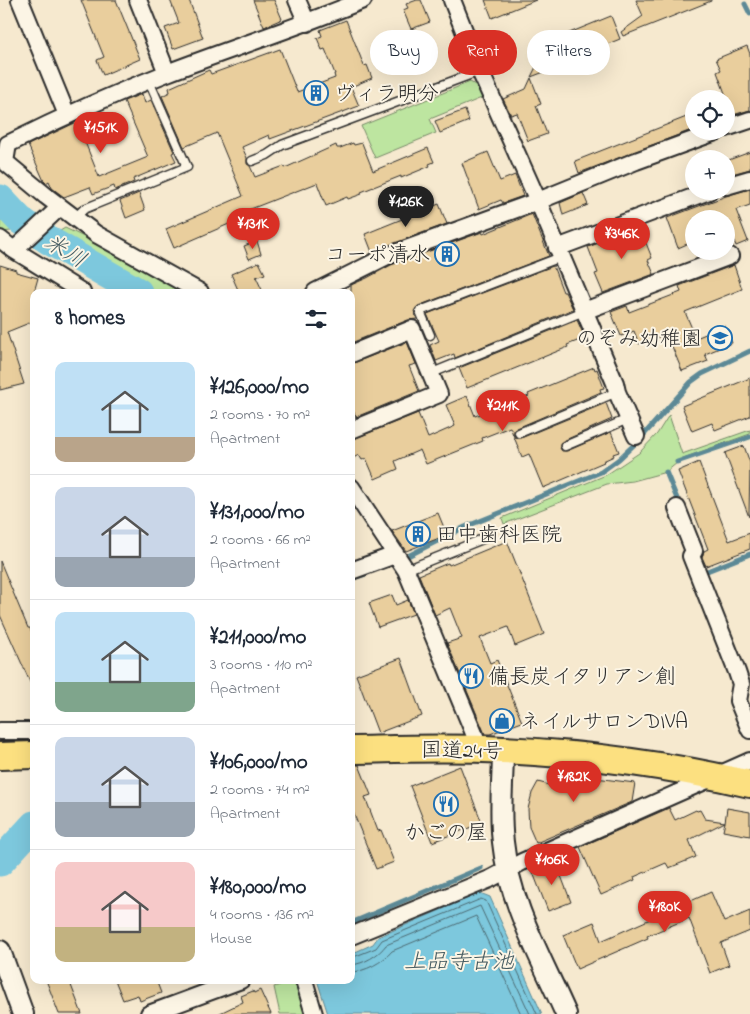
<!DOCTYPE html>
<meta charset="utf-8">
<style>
:root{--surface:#fff;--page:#f2f2f3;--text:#1f2937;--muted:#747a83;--line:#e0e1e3;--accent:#d93025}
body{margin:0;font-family:"Indie Flower","Klee One",sans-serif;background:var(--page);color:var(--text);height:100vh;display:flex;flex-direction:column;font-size:19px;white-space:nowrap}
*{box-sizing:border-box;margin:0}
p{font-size:16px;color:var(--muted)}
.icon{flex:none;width:28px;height:28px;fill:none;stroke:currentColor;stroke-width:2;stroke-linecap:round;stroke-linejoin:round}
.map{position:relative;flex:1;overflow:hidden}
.side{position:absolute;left:30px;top:289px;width:325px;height:695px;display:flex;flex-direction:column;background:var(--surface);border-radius:10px;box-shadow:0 5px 20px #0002}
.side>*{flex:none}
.guide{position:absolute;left:370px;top:30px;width:305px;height:45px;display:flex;gap:10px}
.fabs{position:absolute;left:685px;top:90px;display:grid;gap:10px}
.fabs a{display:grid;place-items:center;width:50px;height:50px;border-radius:50%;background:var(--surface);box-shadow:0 5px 20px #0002;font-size:25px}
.price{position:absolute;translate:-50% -42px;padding:0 11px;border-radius:18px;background:var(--accent);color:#fff;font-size:16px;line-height:32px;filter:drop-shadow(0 1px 2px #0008)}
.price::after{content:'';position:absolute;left:50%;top:30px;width:15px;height:11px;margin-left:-8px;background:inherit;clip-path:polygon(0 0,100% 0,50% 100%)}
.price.current{background:#222;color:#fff}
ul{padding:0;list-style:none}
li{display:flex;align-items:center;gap:15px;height:125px;padding:0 25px}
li+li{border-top:1px solid var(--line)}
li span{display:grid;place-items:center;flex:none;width:140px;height:100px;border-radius:10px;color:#555}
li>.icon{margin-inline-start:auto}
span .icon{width:60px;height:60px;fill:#fffc;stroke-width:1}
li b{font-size:21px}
h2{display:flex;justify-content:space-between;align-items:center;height:60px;padding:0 25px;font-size:21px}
.chip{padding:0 18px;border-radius:22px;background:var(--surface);box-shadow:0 5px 20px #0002;font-size:18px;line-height:45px}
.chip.current{background:var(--accent);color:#fff}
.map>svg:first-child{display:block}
.green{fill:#bde5a0;stroke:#748866}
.water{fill:#7dc8dd;stroke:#5c8996}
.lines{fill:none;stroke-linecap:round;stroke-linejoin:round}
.shore{stroke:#4c6a72;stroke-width:1}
.stream{stroke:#5c8996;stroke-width:5}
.river{stroke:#7dc8dd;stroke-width:29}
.building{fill:#e9ce9d;stroke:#2b2b2b}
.service-casing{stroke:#2b2b2b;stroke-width:11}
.minor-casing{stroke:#2b2b2b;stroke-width:20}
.tertiary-casing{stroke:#2b2b2b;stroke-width:24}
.trunk-casing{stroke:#2b2b2b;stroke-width:30}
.service{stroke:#fcf5e5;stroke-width:8}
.minor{stroke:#fcf5e5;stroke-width:16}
.tertiary{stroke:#fcf5e5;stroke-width:20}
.trunk{stroke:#fce080;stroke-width:26}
.labels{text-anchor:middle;stroke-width:4;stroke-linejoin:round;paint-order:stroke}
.poi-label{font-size:21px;fill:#2b2b2b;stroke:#fcf5e5;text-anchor:start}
.street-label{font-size:21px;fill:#2b2b2b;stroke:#fcf5e5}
.water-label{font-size:22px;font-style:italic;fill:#445a60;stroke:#fcf5e5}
</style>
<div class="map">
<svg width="750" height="1014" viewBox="0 0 750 1014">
<rect width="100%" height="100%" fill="#f6e9cf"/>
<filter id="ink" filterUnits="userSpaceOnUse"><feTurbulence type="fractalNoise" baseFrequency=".02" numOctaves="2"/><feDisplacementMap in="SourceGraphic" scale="10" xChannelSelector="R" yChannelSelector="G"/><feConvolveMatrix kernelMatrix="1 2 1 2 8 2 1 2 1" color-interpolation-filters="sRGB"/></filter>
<g filter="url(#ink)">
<path class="green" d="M470,82L481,88L484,97L430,119L436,133L375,158L361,126Z
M0,208L17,225L11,231L2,232L0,231Z
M65,228L101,245L181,292H150L132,279L89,260L55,234Z
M669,415L682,454L750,430V434L683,458L666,472L633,481L607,484L504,524L502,518L606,475L639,453L657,434Z
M294,980L305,1014H280L274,987Z"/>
<path class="water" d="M480,893L490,897L542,1014H328L317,980H351V954L373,944L378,937Z"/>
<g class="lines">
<path class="shore" d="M351,958L376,948L382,940L481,899L486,901L537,1014
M351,965C364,964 379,955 386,945L480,906L530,1014
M351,972C365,972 383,962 392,951L476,916L521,1014"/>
<path class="stream" d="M745,4L750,14
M677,462L750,437
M666,472L680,506
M402,559L465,527L601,472L619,459L640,439L691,382L702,374L750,351
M702,573L750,554
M351,579L366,574
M351,923L481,868"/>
<path class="river" d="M0,199L20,220L50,241L138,292
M0,862L34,825"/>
</g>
<path class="building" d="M81,0H116L140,59L103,75L97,60L104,57Z
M170,0H189L203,38L173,49L165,28L179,23Z
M253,0H274L282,19L264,27Z
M417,0H421L430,22L411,29L403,10L408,8L406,4Z
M485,0H536L492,18Z
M636,0H711V1L623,36L621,32L643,16Z
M611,16L620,39L556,65L557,67L531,77L540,59L535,47Z
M346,20L364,66L367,65L372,78L351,87L359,106L270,139L269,135L242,147L247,158V164L250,166L255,177L284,166L285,168L336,145L337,148H340L353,143L354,145L362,143L373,171L428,148L434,162L429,164L430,166L401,178V176L361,192L362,194L348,199L347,197L326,206L317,183L243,212L245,217L174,248L166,229L243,196L217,133L184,147L162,96L170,92L169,88L209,70L211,74L280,49L297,92L335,78L334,74H335L325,49L322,50L317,38L322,36L320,30Z
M747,46L750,54V110L726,117V96L717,72L721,70L716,59Z
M531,78L541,104L536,106L547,134L528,141L517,113L511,115L503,99L526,89Z
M142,94L145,103L151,100L174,152L172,153L176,161L133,179L134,182L115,190L114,186L93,194L90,187L64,197L52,188L49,181L46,183L44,181L28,145L77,122L99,177L148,157L124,101Z
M465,110L469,121L440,133L435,121Z
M694,114V129L579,173L575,161Z
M488,152L500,181L515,175L523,196L503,203L501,200L479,209L462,163Z
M750,152V169L728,175L726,161Z
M750,189V205L736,210L748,241L736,246L726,219H694V241L678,248L667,218L726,196Z
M139,193L145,210L126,218L120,201Z
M583,193L588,205L563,215L560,203Z
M439,204L447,224L372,252L365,234Z
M532,214L549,256L418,306L414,311L417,319L408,320L351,343V285L367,278L391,265L482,232L483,234Z
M640,228L652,258L648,260L654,274L603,293L595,274L598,273L588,247Z
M257,241L261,254L249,259L244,246Z
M259,262L265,274L256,277L263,292H239L231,274Z
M0,265L16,270V272L38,278L34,292V321L7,332L24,384L0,390Z
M734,265L742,289L685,312L696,338L725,326L732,343L705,354L708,361L682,371L667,334L639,344L634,331L621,336L611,312L627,306L629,312L681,292L679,286Z
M553,266L563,292H565L573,309L455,358L454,354L436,361L430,345L439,341L427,314Z
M577,320L585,338L567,345L568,347L467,388L459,368Z
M407,342L416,364L409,366L419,391L356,417L351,406V364Z
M594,367L595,370L597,369L604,388L600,389L601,392L517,428L514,430V435L516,438H521L606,403L612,419L563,441L560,443V448L562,451H567L611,432L619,452L613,454L614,456L603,461L604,462L543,488L529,454L522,457L510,427L482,438L483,441L426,464L420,450L395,461L398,469L375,479L366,458L362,460L359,455L351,459V440L418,413L428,438L455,426L446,405L467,396L475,416L529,396L528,394Z
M750,378V416L715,430L712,423L692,431L682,406Z
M744,446L750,463L749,517L725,453Z
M699,462L729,541L750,533V549L706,566L702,557L704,551L708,549L678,471Z
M438,513L447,535L406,551L392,531Z
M507,541L544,634L515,646L508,627L480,638L490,663L497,660L522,722L490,734H485L447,643L462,638L450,608L435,615L419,575L448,563L449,565Z
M0,561L28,628H30L34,637V691L0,615Z
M392,595L396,605L408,600L414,614L378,627L369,603Z
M401,658L422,716L378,733L356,675Z
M351,765H359L371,795L365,797L378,831L381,830L394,862L376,869L351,807Z
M460,766L482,823L432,842L410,786Z
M572,775L635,783L632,802L536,843L529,827L528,809L532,793L538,782L549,785Z
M669,808L675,820L696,810L697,811L700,810L705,819L725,822L727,808L750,812V836L723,831L725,822L689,840L696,857L669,868L666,863L634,877L635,880L601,895L580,847Z
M555,860L571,902L548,911L532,870Z
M711,892L724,922L750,911V931L721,943L729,965L710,973L689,918L647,936L648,938L577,969L563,935L594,922L601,941Z
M46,980H69L82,1014H59Z
M115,980H156L161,993L140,1001L138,995L123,1000Z
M260,990L271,1014H218L243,1002L241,996L253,991L254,993Z"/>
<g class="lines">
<defs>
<path id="service" d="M252,161L267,155L282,145L480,71
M75,218L84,209L187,167L149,81
M430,335L420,311L561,257
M437,371L584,311
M519,433L617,392
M565,446L628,419
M406,570L490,536"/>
<path id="minor" d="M20,0L67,115
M138,0L167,73
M297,0L307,23
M452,0L480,71L538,201L615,383L617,392L636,436
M726,128L750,120
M726,186L750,179
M0,239L14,250L82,292
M557,248L709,191
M14,250L60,207
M200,292L96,234L46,196L5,162L8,144C60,118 113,94 167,73C232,48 299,27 363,0
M315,292L387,256L538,201L636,161L718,131
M584,311L730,256
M351,354L412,329L439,394L351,430
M351,487L406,570L473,731L475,736V749
M677,508L694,551L691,556L737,672L741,684L738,701L750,730
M351,571L395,555
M0,731H34
M351,936L490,879L522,862L750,761
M304,980L314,1014
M149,1014L241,980"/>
<path id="tertiary" d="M503,750C503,781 499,811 503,842C509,903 542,959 566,1014
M0,951L23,1014"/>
<path id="trunk" d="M351,750C402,749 452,747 503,750C585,754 669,765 750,784
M0,756L34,755"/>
</defs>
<use href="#service" class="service-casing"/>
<use href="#minor" class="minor-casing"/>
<use href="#tertiary" class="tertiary-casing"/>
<use href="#trunk" class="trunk-casing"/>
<use href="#service" class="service"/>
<use href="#minor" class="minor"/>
<use href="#tertiary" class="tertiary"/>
<use href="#trunk" class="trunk"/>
</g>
</g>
<defs>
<symbol id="building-ring" viewBox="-11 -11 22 22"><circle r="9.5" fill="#fcf5e5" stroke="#1f6fb2" stroke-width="1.5"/><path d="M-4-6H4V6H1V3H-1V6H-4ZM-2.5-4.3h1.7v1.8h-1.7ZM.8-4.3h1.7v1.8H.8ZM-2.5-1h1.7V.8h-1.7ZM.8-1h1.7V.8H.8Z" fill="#1f6fb2"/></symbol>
<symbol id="school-ring" viewBox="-11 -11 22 22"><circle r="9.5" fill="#fcf5e5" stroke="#1f6fb2" stroke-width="1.5"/><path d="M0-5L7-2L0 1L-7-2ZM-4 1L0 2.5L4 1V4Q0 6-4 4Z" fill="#1f6fb2"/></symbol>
<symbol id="restaurant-ring" viewBox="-11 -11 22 22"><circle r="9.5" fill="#fcf5e5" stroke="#1f6fb2" stroke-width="1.5"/><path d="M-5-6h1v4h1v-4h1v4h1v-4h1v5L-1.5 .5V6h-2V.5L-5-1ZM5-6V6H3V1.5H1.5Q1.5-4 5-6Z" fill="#1f6fb2"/></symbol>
<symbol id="shop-ring" viewBox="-11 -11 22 22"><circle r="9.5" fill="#fcf5e5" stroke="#1f6fb2" stroke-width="1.5"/><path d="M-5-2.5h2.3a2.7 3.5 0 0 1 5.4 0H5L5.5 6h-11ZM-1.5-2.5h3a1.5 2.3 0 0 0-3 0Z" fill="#1f6fb2"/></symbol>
</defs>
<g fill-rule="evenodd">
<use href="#building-ring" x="302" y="79" width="28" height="28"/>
<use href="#building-ring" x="433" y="240" width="28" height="28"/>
<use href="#school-ring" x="706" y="324" width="28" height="28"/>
<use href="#building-ring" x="404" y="520" width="28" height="28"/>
<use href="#restaurant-ring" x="457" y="662" width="28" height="28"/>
<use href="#shop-ring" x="488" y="707" width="28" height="28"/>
<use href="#restaurant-ring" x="432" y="790" width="28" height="28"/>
</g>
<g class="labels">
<g class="poi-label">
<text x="334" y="100">ヴィラ明分</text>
<text x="430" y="261" text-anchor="end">コーポ清水</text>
<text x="702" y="345" text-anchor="end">のぞみ幼稚園</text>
<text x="436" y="541">田中歯科医院</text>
<text x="488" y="683">備長炭イタリアン創</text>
<text x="520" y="728">ネイルサロンDIVA</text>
<text x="446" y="839" text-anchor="middle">かごの屋</text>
</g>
<g class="street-label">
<text transform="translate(462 750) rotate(1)" y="7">国道24号</text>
</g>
<g class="water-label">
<text transform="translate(66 250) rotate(31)" y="8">米川</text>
<text x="459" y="968">上品寺古池</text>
</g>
</g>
</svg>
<div class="fabs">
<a><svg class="icon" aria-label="locate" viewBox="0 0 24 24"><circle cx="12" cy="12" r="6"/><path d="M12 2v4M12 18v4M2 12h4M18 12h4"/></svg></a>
<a>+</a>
<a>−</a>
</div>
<b class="price" style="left:101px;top:154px">¥151K</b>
<b class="price current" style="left:406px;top:228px">¥126K</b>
<b class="price" style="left:253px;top:250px">¥131K</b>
<b class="price" style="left:622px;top:260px">¥346K</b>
<b class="price" style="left:503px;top:432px">¥211K</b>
<b class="price" style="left:574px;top:803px">¥182K</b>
<b class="price" style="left:552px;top:886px">¥106K</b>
<b class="price" style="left:665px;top:933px">¥180K</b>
<div class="guide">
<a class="chip">Buy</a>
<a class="chip current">Rent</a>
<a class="chip">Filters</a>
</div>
<section class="side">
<h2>8 homes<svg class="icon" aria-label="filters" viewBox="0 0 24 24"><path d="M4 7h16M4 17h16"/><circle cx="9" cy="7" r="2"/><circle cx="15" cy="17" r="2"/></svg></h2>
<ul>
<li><span style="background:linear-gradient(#bfe0f5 75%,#b9a48a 0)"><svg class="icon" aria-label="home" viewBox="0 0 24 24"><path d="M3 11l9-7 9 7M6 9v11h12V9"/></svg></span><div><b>¥126,000/mo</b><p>2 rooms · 70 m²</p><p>Apartment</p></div></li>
<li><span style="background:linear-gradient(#c9d6e8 70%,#9aa5b1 0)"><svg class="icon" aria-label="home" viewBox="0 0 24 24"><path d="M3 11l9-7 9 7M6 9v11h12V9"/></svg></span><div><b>¥131,000/mo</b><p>2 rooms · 66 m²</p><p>Apartment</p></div></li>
<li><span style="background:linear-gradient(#bfe0f5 70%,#7fa58c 0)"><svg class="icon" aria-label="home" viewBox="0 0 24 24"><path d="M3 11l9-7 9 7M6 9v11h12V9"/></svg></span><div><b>¥211,000/mo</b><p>3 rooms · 110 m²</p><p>Apartment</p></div></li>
<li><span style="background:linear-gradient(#c9d6e8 65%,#9aa5b1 0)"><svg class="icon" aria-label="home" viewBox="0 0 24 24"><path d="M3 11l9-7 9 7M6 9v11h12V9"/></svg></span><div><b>¥106,000/mo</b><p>2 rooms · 74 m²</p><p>Apartment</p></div></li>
<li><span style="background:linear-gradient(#f6c9c9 65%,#c2b280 0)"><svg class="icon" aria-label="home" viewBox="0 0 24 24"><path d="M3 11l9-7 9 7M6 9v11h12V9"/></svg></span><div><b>¥180,000/mo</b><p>4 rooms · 136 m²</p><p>House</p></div></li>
</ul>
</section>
</div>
